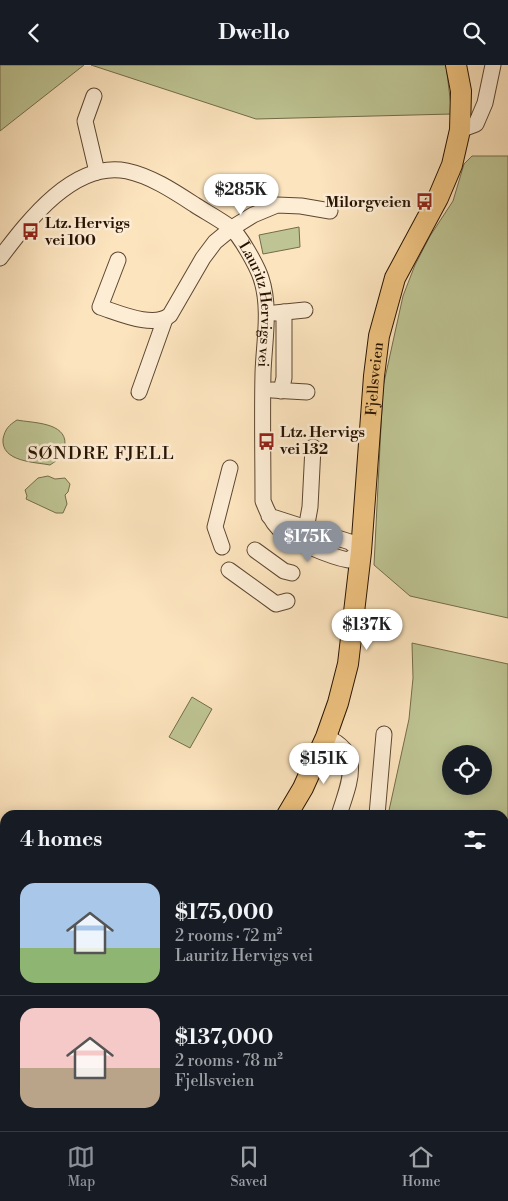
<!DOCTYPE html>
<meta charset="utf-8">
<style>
:root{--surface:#171b24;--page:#242831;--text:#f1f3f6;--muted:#9ea1a6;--line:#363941;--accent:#8c9099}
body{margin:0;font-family:"Libre Bodoni",serif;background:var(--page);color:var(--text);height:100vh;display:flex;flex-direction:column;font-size:19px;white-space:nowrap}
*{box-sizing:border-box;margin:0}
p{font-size:16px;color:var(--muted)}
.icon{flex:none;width:28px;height:28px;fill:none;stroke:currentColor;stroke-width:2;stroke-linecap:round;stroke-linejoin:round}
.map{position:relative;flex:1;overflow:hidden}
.side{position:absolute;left:0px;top:745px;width:509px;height:321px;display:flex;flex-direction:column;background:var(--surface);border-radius:15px 15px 0 0;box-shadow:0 2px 12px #0003}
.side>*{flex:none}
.buttons{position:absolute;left:442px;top:680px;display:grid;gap:10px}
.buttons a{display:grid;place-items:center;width:50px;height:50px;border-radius:50%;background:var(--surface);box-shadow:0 2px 12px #0003;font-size:25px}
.price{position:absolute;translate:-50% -42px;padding:0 11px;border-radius:18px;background:#fff;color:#222;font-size:16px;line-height:32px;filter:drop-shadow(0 1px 2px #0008)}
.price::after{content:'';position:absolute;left:50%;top:30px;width:15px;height:11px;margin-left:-8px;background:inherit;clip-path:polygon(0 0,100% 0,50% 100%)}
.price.on{background:var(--accent);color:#fff}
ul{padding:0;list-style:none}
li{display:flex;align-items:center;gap:15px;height:125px;padding:0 20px}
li+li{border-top:1px solid var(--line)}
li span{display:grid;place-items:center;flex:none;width:140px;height:100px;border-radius:15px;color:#555}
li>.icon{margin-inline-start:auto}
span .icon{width:60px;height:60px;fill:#fffc;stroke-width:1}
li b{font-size:21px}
h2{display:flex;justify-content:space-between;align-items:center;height:60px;padding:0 20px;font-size:21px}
header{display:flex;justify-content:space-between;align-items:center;height:65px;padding:0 20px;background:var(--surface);font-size:22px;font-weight:700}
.dock{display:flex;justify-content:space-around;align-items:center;height:70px;border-top:1px solid var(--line);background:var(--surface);font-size:14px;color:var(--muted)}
.dock a{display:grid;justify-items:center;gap:2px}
.dock .on{color:var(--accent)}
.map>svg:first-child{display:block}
.green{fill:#bec493;stroke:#736c4a;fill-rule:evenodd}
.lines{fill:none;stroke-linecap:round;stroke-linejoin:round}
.stream{stroke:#6f7a6d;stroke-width:3}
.minor-casing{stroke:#5d4731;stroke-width:17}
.major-casing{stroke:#281302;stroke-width:22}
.minor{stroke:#fdedd5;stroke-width:15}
.major{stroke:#eec27f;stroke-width:20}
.labels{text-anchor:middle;stroke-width:5;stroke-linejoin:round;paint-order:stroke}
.poi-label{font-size:15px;font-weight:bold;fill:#281302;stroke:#fdedd5;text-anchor:start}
.street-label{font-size:15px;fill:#281302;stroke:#fdedd5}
.quarter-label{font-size:18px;letter-spacing:1px;fill:#281302;stroke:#fdedd5}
</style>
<header><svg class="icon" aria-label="back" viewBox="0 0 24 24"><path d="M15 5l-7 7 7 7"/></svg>Dwello<svg class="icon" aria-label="search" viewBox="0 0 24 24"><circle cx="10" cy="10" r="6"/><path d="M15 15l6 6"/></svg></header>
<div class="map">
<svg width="508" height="1066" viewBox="0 0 508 1066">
<rect width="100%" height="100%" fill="#fce4be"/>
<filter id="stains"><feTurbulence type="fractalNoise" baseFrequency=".004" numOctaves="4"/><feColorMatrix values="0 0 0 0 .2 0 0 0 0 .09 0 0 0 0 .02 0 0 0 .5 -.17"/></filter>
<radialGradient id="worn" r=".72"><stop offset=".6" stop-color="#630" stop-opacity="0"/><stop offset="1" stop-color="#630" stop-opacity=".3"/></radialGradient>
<path class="green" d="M0,0H84L0,66Z
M91,0H446L452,49L256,54Z
M472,91H508V553L410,531L374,500L383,322L403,231L415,200L430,171L453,136L464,99Z
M299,162L300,182L263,189L259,170Z
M17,355C32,358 66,357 65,379C65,390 59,394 50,400C35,397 1,397 3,374C5,364 9,360 17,355Z
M48,411L55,414L65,413L70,419L68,427L65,430L67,439L63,448H56L26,434L27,431L25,425L38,413Z
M412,578L508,599V908L504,902V750H388L409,654L413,613ZM451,689H484V721H451Z
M192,632L212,644L190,683L169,672Z
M339,1061H364L362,1066H337Z"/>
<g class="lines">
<path class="stream" d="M504,887L508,890"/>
<defs>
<g id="minor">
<path d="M94,31L85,56L97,107"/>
<path d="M460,65L476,59L485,38L493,0"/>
<path id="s1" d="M0,193C28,156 74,95 127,106C151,111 175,127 195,140C206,147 219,154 230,162C240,170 257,201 261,213C271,243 264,277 263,308C262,350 263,394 263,436C267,446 271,456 279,464C289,475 332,492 348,495L361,487L350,477L269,451"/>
<path d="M118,195L100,242C119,248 154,264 170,250L203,193L215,177L232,163L253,150L277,140L301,141L330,146"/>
<path d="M275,248L305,245"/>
<path d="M272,325L307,327"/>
<path d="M281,326L284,313V247"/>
<path d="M139,327L165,254"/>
<path d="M305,470L310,442L313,382"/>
<path d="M222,482L215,462L230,403"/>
<path d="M255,485L284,506L292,508"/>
<path d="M229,505L276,539L287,536"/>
<path d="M326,672C365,688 348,720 339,750"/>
<path d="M377,750L384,669"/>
<path d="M0,935L5,982"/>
<path d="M13,1061L14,1066"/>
<path d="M37,1061L38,1066"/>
<path d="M286,1061V1066"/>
<path d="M61,1066V1061"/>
<path d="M184,1066V1061"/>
</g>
<g id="major">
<path id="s2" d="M287,750L303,723L326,672L338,638L348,599L361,487L374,311L379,271L395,213L438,133L452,100L460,65L461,26L456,0"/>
<path d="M119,1066V1061"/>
</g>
</defs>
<use href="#minor" class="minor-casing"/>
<use href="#major" class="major-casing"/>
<use href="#minor" class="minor"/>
<use href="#major" class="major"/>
</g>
<defs>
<symbol id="bus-bare" viewBox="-9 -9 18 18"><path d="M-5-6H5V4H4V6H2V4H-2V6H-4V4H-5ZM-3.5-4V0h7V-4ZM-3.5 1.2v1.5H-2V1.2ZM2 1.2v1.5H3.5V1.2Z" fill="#8f2418" stroke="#fdedd5" stroke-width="2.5" paint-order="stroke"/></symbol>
</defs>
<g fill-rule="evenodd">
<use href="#bus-bare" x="412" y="124" width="25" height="25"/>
<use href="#bus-bare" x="18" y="154" width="25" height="25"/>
<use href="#bus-bare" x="254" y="364" width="25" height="25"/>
</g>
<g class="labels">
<g class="poi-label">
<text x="411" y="142" text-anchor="end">Milorgveien</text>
<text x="45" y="163">Ltz. Hervigs<tspan x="45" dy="17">vei 100</tspan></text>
<text x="280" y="372">Ltz. Hervigs<tspan x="280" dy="17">vei 132</tspan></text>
</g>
<g class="street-label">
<text dy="5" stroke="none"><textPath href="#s1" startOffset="365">Lauritz Hervigs vei</textPath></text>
<text dy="5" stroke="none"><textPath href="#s2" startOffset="450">Fjellsveien</textPath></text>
</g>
<g class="quarter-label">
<text x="101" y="394">SØNDRE FJELL</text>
</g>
</g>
<rect width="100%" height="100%" filter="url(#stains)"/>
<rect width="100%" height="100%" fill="url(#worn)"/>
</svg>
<div class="buttons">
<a><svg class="icon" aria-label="locate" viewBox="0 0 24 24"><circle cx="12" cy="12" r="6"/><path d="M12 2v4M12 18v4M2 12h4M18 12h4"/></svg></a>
</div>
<b class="price" style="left:241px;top:151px">$285K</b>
<b class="price on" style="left:308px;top:498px">$175K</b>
<b class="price" style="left:367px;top:586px">$137K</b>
<b class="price" style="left:324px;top:720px">$151K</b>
<section class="side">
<h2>4 homes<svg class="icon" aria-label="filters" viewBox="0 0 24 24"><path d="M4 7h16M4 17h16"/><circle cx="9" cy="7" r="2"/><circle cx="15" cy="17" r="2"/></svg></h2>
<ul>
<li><span style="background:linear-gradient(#a9c7e8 65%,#8fb573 0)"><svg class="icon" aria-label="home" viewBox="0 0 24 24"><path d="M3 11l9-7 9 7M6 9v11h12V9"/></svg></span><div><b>$175,000</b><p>2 rooms · 72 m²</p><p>Lauritz Hervigs vei</p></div></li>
<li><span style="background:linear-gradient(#f6c9c9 60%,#b9a48a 0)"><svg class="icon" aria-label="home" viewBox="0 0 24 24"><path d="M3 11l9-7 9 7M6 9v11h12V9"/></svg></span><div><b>$137,000</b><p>2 rooms · 78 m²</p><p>Fjellsveien</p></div></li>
</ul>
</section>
</div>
<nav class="dock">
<a class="on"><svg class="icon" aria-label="map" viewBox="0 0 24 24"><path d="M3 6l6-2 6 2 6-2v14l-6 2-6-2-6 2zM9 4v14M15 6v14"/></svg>Map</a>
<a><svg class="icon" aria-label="saved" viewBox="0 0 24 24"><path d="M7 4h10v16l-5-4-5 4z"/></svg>Saved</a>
<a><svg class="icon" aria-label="home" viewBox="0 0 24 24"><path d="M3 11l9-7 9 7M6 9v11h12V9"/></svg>Home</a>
</nav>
